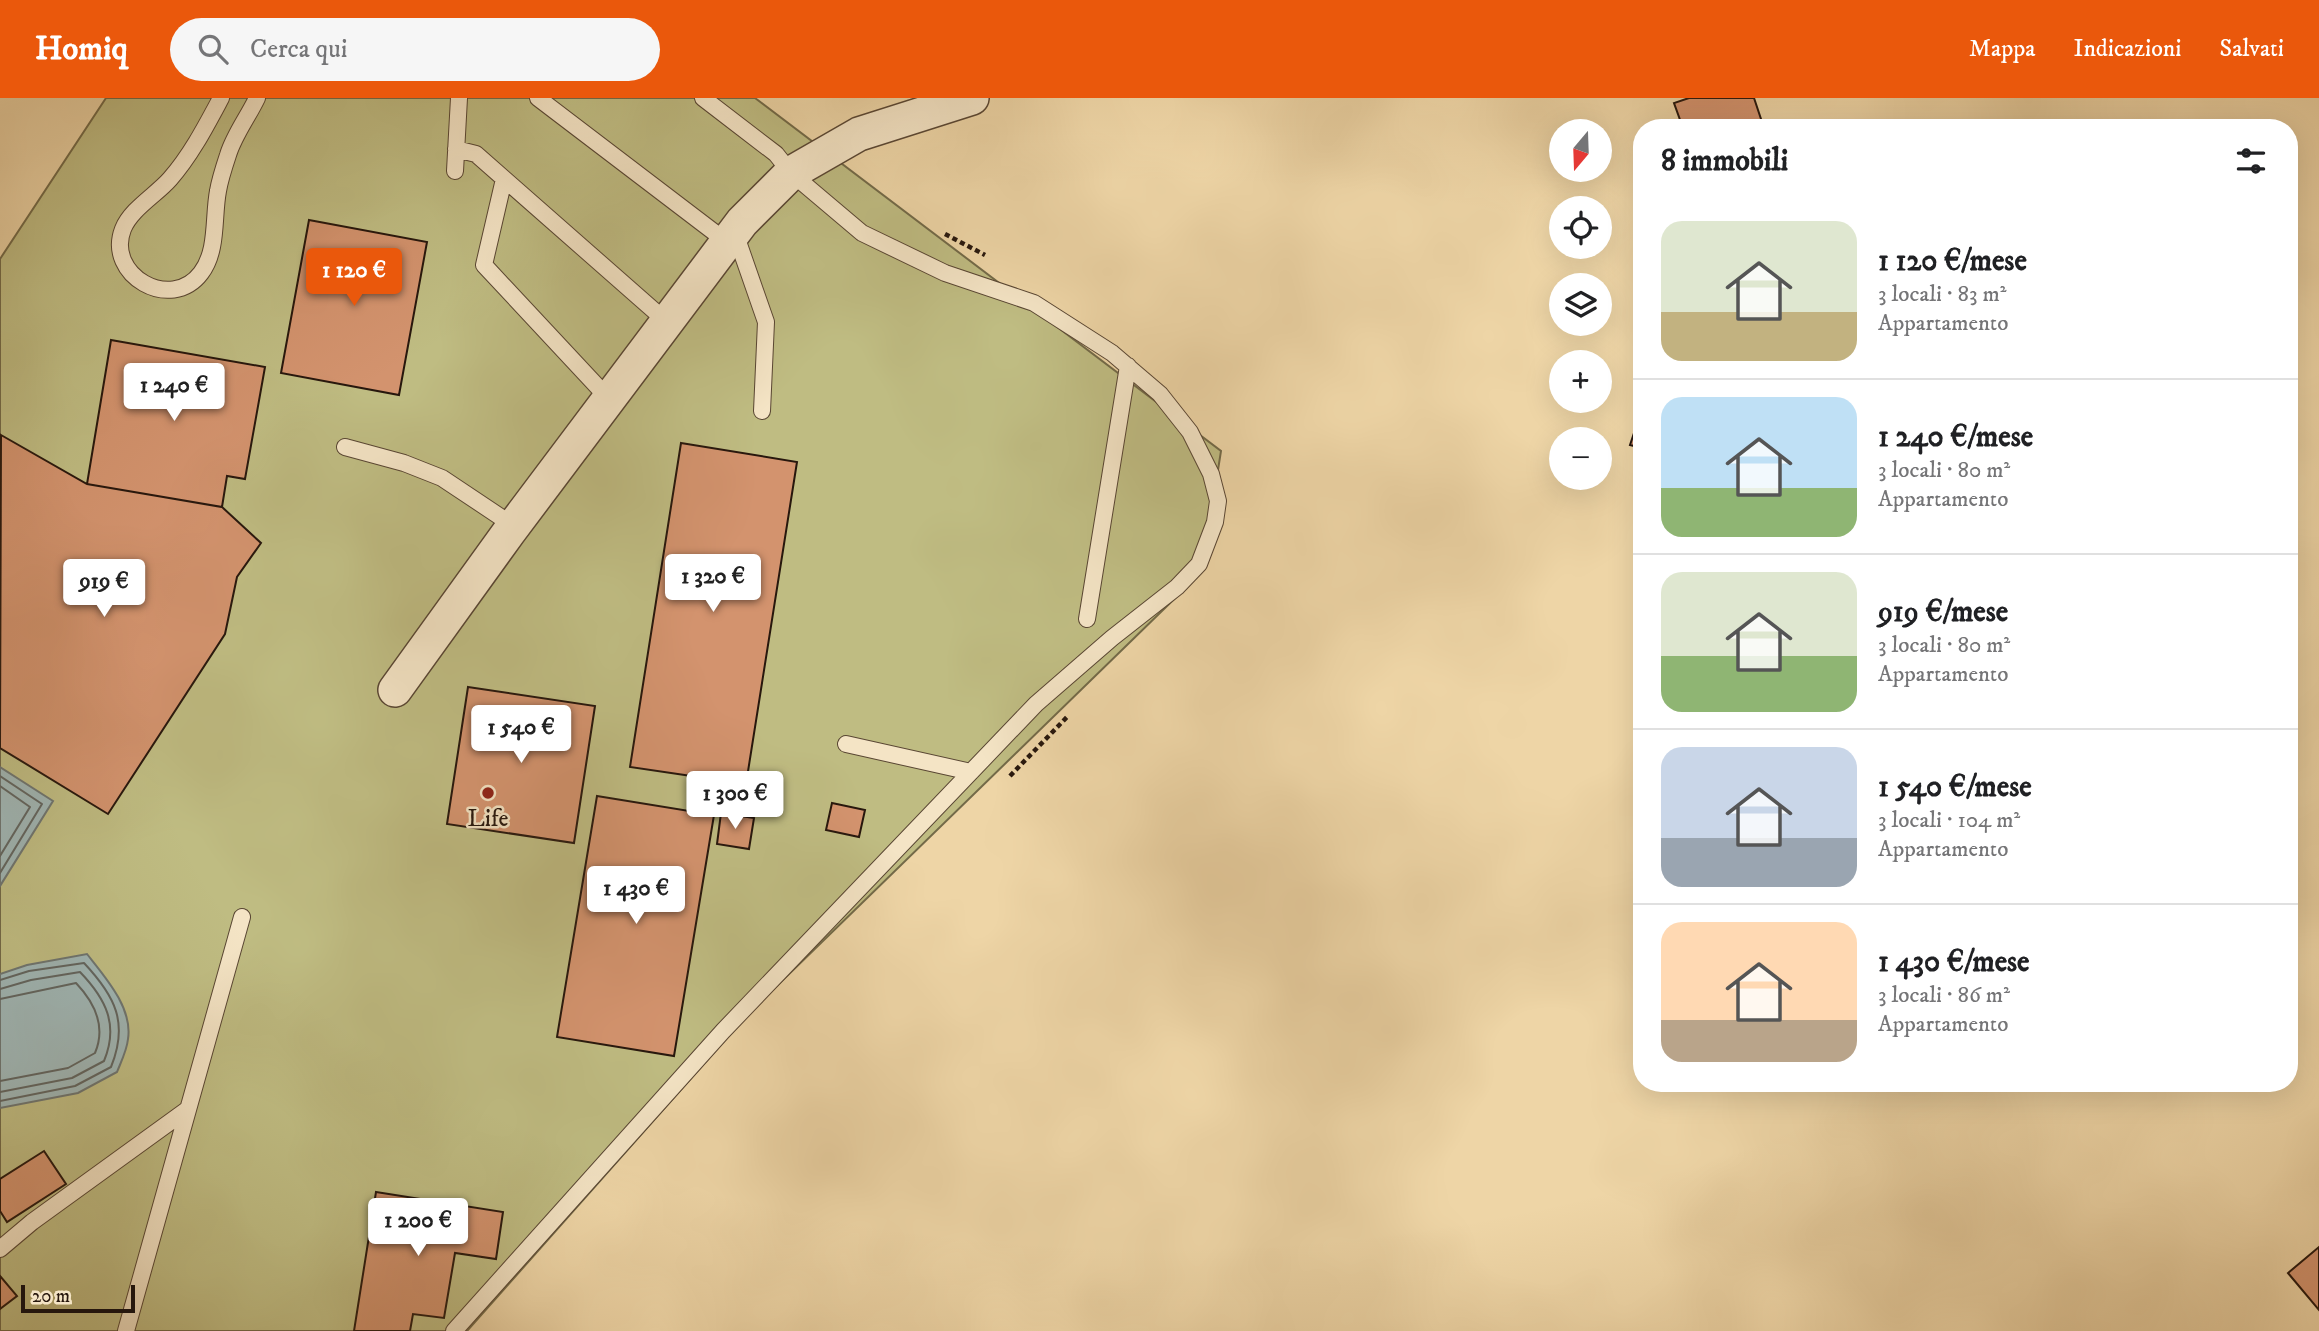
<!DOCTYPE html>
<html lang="it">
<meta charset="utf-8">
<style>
:root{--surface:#fff;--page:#f6f6f6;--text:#202124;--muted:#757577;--line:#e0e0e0;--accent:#ea580c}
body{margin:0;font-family:"IM FELL DW Pica",serif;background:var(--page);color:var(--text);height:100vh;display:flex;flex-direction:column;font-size:26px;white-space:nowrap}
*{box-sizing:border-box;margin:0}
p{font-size:23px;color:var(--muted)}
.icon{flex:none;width:38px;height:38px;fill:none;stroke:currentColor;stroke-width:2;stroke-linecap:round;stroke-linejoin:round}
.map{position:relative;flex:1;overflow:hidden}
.panel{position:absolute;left:1633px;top:21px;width:665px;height:973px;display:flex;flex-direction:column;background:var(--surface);border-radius:28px;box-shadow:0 7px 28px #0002}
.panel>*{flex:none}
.needle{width:46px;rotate:199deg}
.buttons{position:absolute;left:1549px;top:21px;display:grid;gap:14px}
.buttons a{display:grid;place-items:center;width:63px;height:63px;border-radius:50%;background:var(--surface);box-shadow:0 7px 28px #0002;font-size:35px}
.scale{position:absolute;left:21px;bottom:18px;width:114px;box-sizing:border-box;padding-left:7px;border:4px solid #27170d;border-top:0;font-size:19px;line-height:24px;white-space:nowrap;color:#27170d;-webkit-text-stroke:5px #f4e4c5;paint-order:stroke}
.price{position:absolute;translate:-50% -60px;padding:0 16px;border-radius:7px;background:#fff;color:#222;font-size:23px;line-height:46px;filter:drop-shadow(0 2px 4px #0008)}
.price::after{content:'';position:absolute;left:50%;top:42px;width:21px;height:16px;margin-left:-10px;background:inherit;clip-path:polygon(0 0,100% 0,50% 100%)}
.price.selected{background:var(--accent);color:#fff}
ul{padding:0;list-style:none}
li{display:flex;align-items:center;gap:21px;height:175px;padding:0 28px}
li+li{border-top:2px solid var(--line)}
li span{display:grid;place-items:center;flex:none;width:196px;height:140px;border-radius:21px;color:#555}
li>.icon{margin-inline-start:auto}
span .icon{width:84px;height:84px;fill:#fffc;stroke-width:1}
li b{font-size:30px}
h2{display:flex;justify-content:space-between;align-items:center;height:84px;padding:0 28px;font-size:30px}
header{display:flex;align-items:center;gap:42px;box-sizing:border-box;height:98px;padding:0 35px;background:var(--accent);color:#fff}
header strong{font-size:33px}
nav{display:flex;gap:38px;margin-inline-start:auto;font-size:24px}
.search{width:490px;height:63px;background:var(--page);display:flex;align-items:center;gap:18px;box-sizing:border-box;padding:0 24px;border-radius:38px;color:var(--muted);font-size:26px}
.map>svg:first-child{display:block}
.green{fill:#bfbc82;stroke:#736a48;stroke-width:2}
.water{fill:#9fb5b3;stroke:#6f7671;stroke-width:2}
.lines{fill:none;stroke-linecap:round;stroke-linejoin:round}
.shore{stroke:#636660;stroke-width:2}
.building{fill:#d3936e;stroke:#27170d;stroke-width:2}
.lane-casing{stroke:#594633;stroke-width:18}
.street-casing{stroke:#594633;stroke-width:36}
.path{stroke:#27170d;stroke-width:4.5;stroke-dasharray:5 3.5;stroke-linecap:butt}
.lane{stroke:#f4e4c5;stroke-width:16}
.street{stroke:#f4e4c5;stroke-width:33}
.poi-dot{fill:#8f2418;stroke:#f4e4c5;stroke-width:2.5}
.labels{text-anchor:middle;stroke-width:5;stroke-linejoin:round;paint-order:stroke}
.poi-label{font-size:24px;fill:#27170d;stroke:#f4e4c5}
</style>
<header>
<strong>Homiq</strong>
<div class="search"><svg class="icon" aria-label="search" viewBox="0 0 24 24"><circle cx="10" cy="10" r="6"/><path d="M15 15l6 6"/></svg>Cerca qui</div>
<nav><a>Mappa</a><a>Indicazioni</a><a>Salvati</a></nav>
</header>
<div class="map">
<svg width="2319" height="1233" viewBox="0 0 2319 1233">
<rect width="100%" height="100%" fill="#eed5a6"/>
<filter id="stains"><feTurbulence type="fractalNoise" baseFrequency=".00286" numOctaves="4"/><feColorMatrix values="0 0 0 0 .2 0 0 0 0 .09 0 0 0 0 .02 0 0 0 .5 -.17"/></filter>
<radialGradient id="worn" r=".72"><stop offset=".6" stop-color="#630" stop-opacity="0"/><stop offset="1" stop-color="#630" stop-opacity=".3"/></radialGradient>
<path class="green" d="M106,0H755L1221,353L1202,474L748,916L467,1233H0V161Z"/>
<path class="water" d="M0,669L53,703L0,788Z
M87,856C105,879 133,910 128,941C127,952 121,964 117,974L78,995L0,1010V876L27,867Z"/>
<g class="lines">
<path class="shore" d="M0,678L42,706L0,775
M0,688L30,709L0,758
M0,882L29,873L84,865C115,898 129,925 111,969L75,988L0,1003
M0,891L31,882L80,874C106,901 119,927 104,963L72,980L0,994
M0,901L76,885C95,905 106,929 95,955L68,970L0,983"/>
</g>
<path class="building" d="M1689,0H1754L1764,30H1683L1674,5Z
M309,122L427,144L399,297L281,275Z
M111,242L265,269L245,381L227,378L222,409L87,386Z
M1642,311V350L1630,347Z
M1,337L87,386L222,409L261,445L237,479L225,536L108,716L0,650Z
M681,345L797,364L746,686L630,669Z
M468,589L595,608L574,745L447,726Z
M597,698L714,717L674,958L557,939Z
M832,705L865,712L859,739L826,732Z
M721,715L754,720L749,751L717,746Z
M44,1053L66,1086L7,1124L0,1113V1081Z
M376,1094L503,1114L496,1161L455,1155L444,1220L413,1216L410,1233H354Z
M2319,1149V1212L2288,1175Z
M0,1178L17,1198L0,1211Z"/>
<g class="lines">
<defs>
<path id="lane" d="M221,0C206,28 191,57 170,81C156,97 131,111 123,131C105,177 171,215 201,175C218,153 213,119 218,93C220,81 224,69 228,57C234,37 248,19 257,0
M538,0L727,144
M456,51L476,56L667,224
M455,73L459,0
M504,81L484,167L609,301
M735,135L766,224L762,313
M345,349L404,365L442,380L514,428
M1087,521L1128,268
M846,646L971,674
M0,1151L32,1124L188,1011
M126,1233L242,819
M454,1233L723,933L1036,606L1112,540L1177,489L1199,466L1215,424L1218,403L1211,376L1190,334L1160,296L1112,255L1034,205L945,175L862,135L791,75L776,56L703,0"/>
<path id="street" d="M395,592L509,434L742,124L791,75L859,36L972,0"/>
</defs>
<use href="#lane" class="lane-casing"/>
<use href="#street" class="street-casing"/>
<path class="path" d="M945,136L985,157
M1010,678L1067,619"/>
<use href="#lane" class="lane"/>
<use href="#street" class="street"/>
</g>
<circle class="poi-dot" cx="488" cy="695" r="7"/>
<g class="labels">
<g class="poi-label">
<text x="488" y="728">Life</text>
</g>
</g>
<rect width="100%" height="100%" filter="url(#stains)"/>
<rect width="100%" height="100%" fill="url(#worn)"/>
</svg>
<div class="buttons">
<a><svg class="needle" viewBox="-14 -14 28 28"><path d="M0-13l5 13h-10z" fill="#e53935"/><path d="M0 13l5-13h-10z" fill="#757577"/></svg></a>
<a><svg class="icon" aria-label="locate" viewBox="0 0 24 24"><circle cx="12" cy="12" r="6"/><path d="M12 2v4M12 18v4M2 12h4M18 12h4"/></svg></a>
<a><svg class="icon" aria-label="layers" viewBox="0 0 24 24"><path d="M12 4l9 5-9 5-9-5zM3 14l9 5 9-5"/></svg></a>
<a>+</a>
<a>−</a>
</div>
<div class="scale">20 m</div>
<b class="price selected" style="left:354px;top:210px">1 120 €</b>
<b class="price" style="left:174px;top:325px">1 240 €</b>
<b class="price" style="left:713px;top:516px">1 320 €</b>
<b class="price" style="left:104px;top:521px">919 €</b>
<b class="price" style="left:521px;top:667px">1 540 €</b>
<b class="price" style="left:735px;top:733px">1 300 €</b>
<b class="price" style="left:636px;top:828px">1 430 €</b>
<b class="price" style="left:418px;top:1160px">1 200 €</b>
<section class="panel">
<h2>8 immobili<svg class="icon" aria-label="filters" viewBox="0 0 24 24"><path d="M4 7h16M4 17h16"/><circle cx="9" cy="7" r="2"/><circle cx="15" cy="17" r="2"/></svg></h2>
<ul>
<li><span style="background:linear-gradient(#dfe7d0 65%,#c2b280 0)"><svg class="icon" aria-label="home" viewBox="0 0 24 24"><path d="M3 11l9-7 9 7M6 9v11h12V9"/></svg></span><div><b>1 120 €/mese</b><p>3 locali · 83 m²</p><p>Appartamento</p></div></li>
<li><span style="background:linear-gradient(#bfe0f5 65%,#8fb573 0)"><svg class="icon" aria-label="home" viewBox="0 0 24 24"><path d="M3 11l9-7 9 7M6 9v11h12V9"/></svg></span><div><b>1 240 €/mese</b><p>3 locali · 80 m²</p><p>Appartamento</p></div></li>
<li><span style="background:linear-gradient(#dfe7d0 60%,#8fb573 0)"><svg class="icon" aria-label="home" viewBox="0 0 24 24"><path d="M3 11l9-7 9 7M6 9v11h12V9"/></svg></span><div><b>919 €/mese</b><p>3 locali · 80 m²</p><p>Appartamento</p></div></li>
<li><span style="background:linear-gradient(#c9d6e8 65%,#9aa5b1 0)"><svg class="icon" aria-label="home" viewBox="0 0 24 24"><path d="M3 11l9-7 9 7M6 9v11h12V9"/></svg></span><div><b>1 540 €/mese</b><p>3 locali · 104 m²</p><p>Appartamento</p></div></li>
<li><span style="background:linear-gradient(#ffd9b3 70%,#b9a48a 0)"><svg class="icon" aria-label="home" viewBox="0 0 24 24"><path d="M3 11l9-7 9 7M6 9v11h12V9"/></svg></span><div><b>1 430 €/mese</b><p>3 locali · 86 m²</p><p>Appartamento</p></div></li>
</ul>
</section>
</div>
